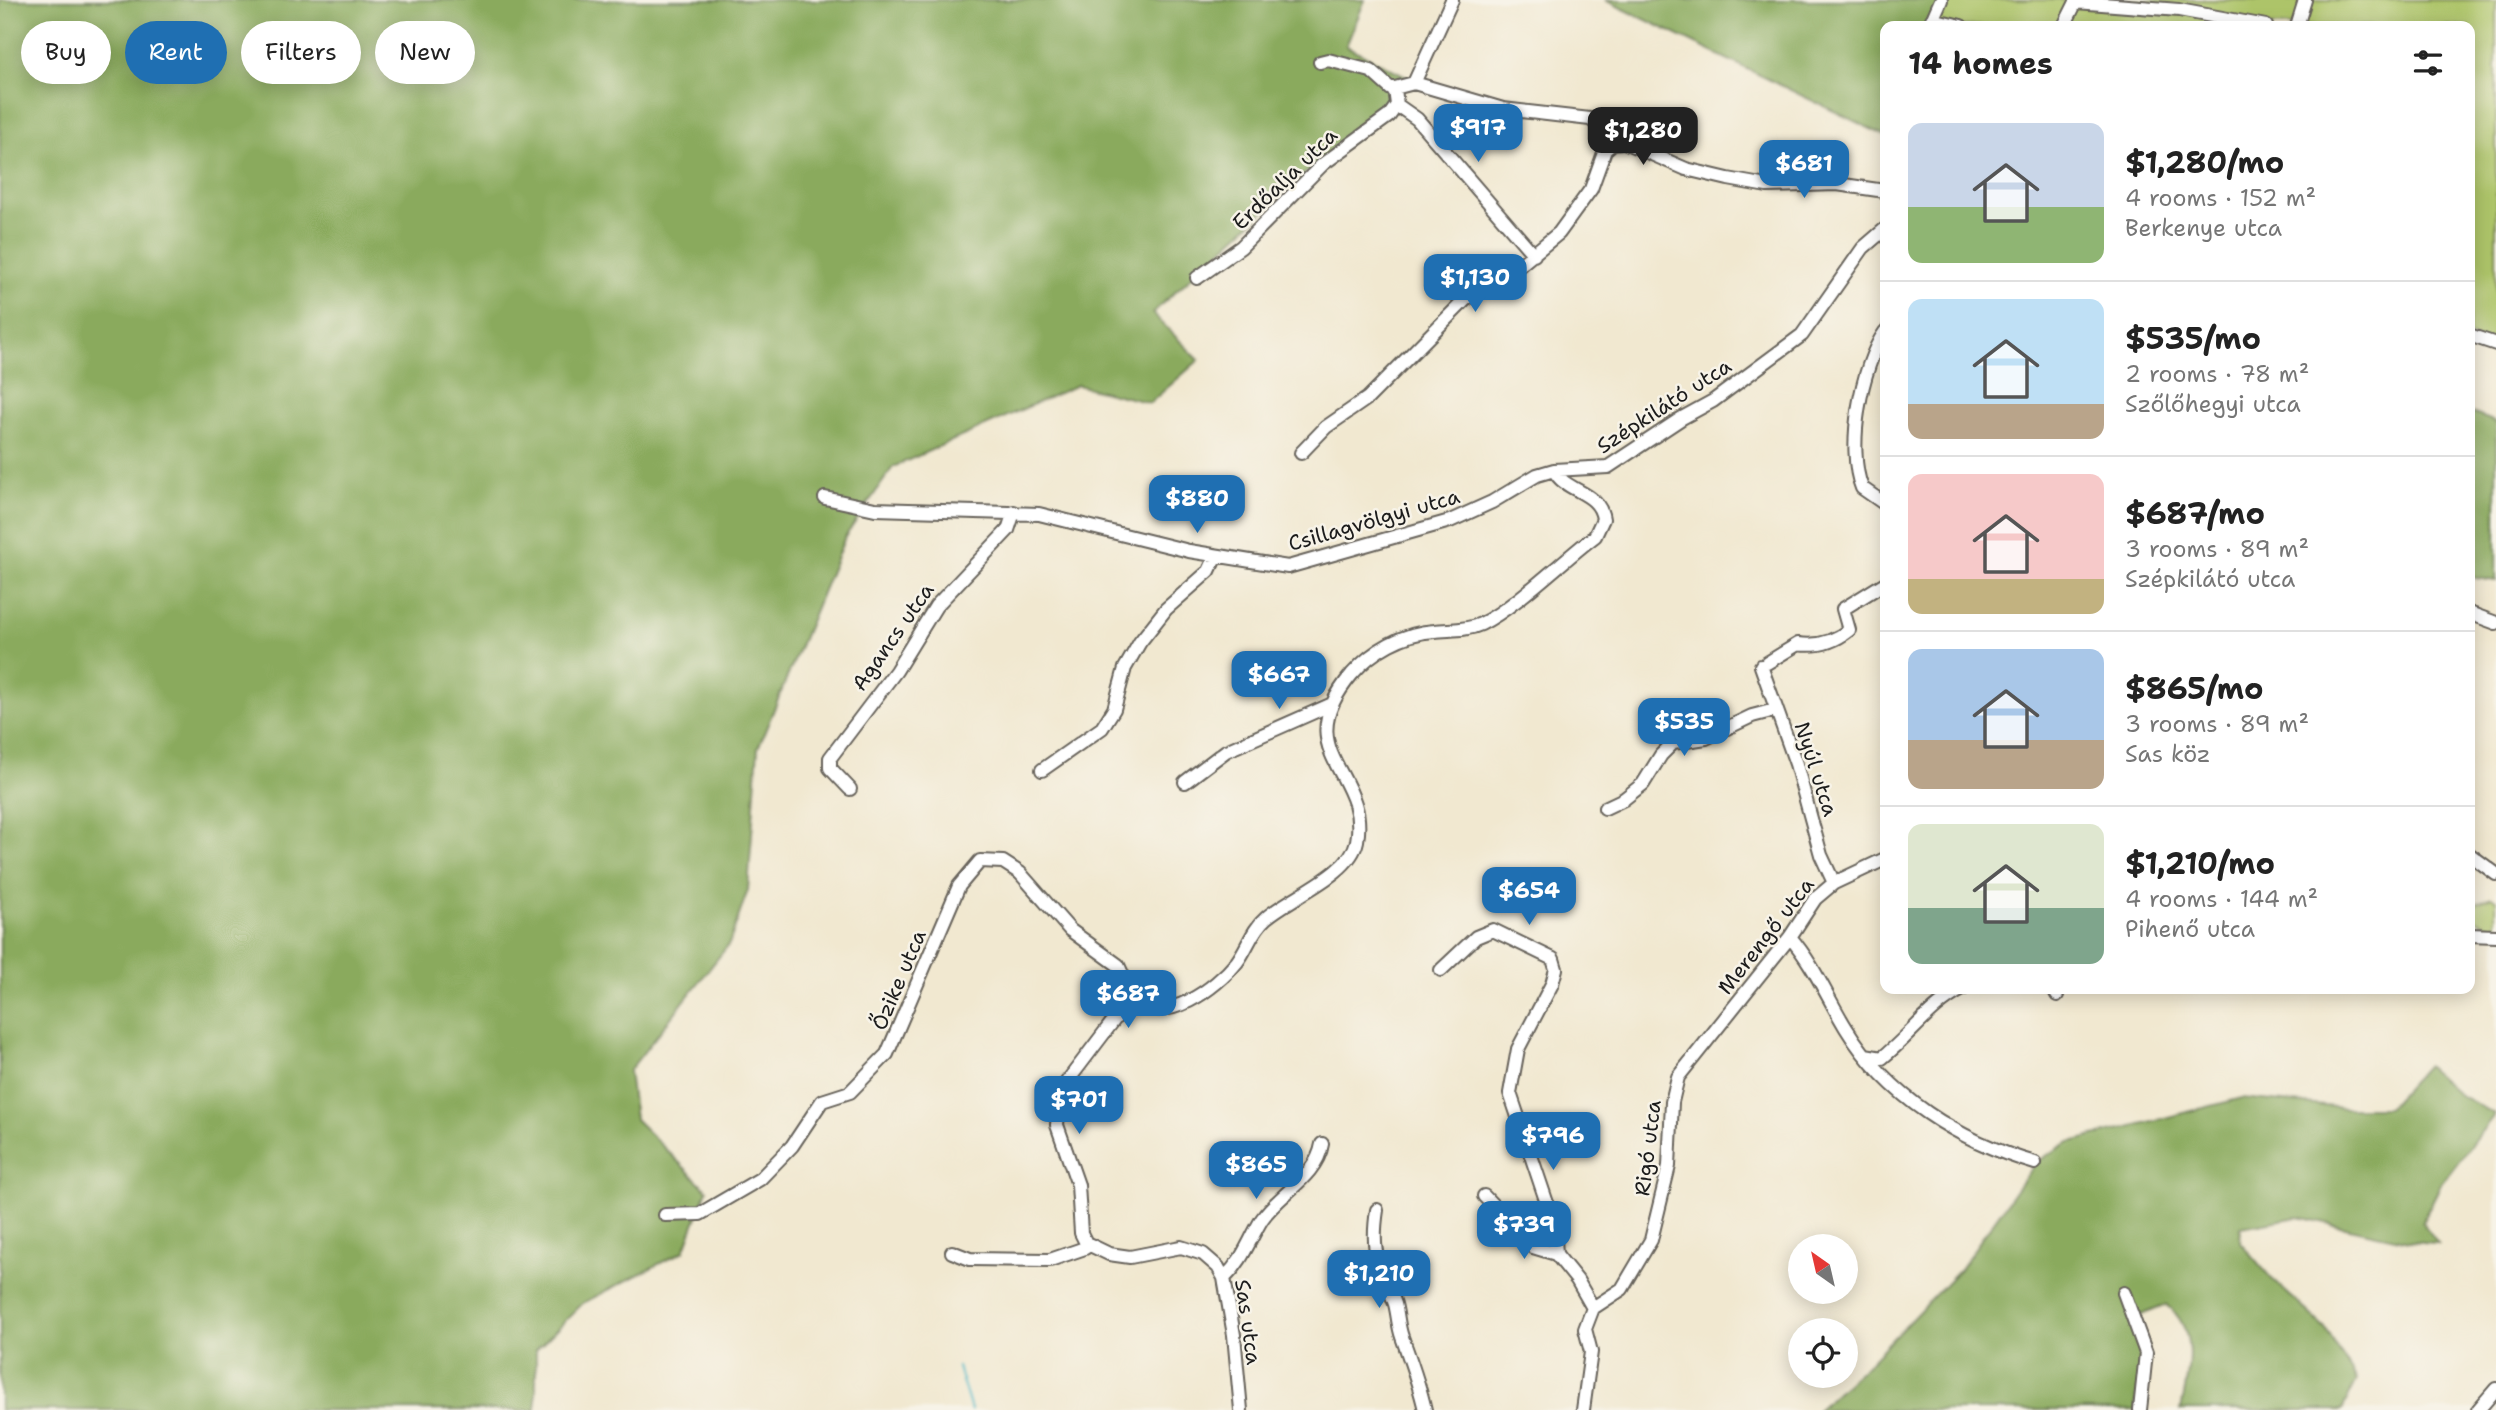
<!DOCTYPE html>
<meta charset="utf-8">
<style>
:root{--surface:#fff;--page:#f2f2f2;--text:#222;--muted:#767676;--line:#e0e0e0;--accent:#1f6fb2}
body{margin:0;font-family:"Shantell Sans",sans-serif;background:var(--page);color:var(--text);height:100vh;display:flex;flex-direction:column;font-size:26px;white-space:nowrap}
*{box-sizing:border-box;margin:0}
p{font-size:23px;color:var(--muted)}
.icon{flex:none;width:38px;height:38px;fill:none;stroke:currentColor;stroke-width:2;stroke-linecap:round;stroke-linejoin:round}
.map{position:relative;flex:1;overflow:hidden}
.panel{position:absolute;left:1880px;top:21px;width:595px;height:973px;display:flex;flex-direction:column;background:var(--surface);border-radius:14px;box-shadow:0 4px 18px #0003}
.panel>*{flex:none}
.top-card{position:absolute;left:21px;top:21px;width:665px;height:63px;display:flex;gap:14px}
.needle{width:46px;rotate:326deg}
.tools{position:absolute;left:1788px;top:1234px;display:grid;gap:14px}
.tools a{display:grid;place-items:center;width:70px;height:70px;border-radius:50%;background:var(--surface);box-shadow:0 4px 18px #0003;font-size:35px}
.price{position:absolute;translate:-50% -60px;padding:0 16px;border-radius:14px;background:var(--accent);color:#fff;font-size:23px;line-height:46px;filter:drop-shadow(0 2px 4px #0008)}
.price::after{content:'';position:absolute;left:50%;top:42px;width:21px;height:16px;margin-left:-10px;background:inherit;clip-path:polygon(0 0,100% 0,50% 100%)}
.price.on{background:#222;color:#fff}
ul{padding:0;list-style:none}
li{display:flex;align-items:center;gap:21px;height:175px;padding:0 28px}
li+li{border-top:2px solid var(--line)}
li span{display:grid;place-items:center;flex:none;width:196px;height:140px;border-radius:14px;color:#555}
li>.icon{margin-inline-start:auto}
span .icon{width:84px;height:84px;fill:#fffc;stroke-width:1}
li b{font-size:30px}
h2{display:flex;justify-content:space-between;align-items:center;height:84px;padding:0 28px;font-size:30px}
.tag{padding:0 24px;border-radius:32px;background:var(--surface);box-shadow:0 4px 18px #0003;font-size:24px;line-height:63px}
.tag.on{background:var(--accent);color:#fff}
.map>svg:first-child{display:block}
.green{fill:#adc469;stroke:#647042;stroke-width:2}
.forest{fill:#8aaa5d;stroke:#53633c;stroke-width:2}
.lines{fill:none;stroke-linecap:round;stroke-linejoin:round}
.stream{stroke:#4bb8c6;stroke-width:2.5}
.minor-casing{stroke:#67635b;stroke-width:16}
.minor{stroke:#fff;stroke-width:12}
.labels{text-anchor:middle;stroke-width:5;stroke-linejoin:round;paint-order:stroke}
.street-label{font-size:21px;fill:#1c1c1c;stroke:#f7f3e8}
</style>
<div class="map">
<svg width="2496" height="1410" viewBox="0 0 2496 1410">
<rect width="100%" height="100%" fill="#f7f3e8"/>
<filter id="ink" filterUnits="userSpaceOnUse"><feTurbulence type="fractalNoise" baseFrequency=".0143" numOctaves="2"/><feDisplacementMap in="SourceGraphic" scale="14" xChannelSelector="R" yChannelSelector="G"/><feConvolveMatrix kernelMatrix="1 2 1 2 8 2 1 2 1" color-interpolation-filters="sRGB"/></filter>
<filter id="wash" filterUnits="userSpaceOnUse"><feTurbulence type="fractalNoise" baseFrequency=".00686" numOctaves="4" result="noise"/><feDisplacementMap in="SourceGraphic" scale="28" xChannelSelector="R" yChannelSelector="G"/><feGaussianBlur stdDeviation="1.57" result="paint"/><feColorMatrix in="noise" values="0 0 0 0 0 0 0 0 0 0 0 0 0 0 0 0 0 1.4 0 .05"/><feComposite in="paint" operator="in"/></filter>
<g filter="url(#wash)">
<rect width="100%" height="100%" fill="#f1e8d0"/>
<path class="green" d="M1941,0H2496V345L2469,336V26H1930Z
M2491,897L2496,899V928L2469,917V907Z"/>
<path class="forest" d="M0,0H1365L1346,46L1410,78L1152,313L1199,360L1150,403L1077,385L893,467L845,537L758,748L748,890L729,944L629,1071L635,1119L707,1190L684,1251L583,1303L536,1350V1410H0Z
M1605,0H1941L1930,26H1885V136Z
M2469,412L2496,422V581L2469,577Z
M2426,1066L2458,1094L2495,1114L2441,1184L2422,1222L2438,1243L2409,1241L2298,1217L2241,1227L2240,1242L2271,1278L2325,1328L2357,1380L2342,1410H2181C2188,1376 2200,1329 2166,1305L2132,1319C2145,1349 2139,1379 2135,1410H1817L1870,1362L1960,1269L2035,1163L2067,1143L2242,1098L2345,1108H2388Z"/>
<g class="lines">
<path class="stream" d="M958,1367L971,1410"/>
</g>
</g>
<g filter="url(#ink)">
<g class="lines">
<defs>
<path id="minor" d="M1932,19L1961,26
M1930,25L1941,0
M2064,26L2076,2L2179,10L2266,26
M2297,26L2305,0
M1320,62L1328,60L1371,71L1391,89L1414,83L1452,0
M1414,83L1503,109L1590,119L1600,126L1605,150L1613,143L1624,142L1686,169L1728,179L1767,186L1837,184L1885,191
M1395,89L1397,105L1417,119L1534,255
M1197,278L1241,247L1323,164L1389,116L1397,105
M1885,332C1861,366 1846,449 1862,488L1885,504
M2469,335L2496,344
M1301,453L1326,427L1368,398L1465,300L1520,265L1559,233L1591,189L1605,150
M825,498L875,509L1039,514L1189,551L1288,567L1450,521L1492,502L1537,475L1554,470
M2469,613L2496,623
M1767,663L1798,644C1817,647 1834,642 1849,630L1843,609L1885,583
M1761,666L1796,764L1821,855L1834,883
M1042,770L1102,728L1114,709L1125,668L1140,642L1166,609L1209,571L1216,556
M1185,782L1226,751L1330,705
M850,789L830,768V758L896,671L936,606L1008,530L1014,512
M1605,808L1624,799L1643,784L1661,755L1673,743L1706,738L1752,716L1775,710
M2469,854L2496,874
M2469,935L2496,936
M1790,937C1814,965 1827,997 1846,1028C1888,1097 1959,1141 2035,1163
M1441,970L1476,937L1493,930L1553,959L1556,969L1552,984L1518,1049L1510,1093L1554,1224L1556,1254L1577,1280L1593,1308
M2054,989L2057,995
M1134,1000C1165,1027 1216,988 1237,962C1248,947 1252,930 1266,918C1291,896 1350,875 1357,841C1370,771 1286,753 1352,674C1373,650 1403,633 1434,631C1450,629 1466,631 1481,624C1512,609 1557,566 1586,543L1595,536L1603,519C1599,490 1565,493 1554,470L1608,467L1682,418L1713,401L1802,335L1863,248L1885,229
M1134,1000L1120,1012L1060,1091L1057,1125L1078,1185L1081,1233L1086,1243L1109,1254L1130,1257L1181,1247L1203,1254L1218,1267L1224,1278L1234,1335L1241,1410
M1865,1055L1882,1058C1911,1035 1930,1006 1963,989
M1484,1196L1533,1247L1556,1254
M1377,1210C1370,1257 1380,1262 1395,1304C1398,1315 1398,1326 1402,1337C1411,1362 1419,1383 1425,1410
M665,1215L700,1214L760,1179L792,1146L822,1101L850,1092L887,1054L959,886L980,861L1003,862L1020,873L1070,930L1118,965L1134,1000
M952,1252L970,1259L1050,1260L1085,1248L1086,1243
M1224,1278C1243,1261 1249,1240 1262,1219C1280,1193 1317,1176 1322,1144
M2124,1293L2146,1353L2140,1410
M1593,1308L1622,1289L1651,1240L1669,1166L1672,1102L1678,1077L1790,937L1815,899L1834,883L1885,859
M1583,1410L1591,1352L1585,1329L1593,1308
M2478,1410L2496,1389"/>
</defs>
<use href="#minor" class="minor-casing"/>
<use href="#minor" class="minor"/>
</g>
</g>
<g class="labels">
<g class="street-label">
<text transform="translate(1285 179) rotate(-44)" y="7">Erdőalja utca</text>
<text transform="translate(1664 406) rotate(-33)" y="7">Szépkilátó utca</text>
<text transform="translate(1374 520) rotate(-16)" y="7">Csillagvölgyi utca</text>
<text transform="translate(893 637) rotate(-55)" y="7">Agancs utca</text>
<text transform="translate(1816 769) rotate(72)" y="7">Nyúl utca</text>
<text transform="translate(1766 936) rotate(-52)" y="7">Merengő utca</text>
<text transform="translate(899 980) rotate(-67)" y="7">Őzike utca</text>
<text transform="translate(1648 1148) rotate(-83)" y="7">Rigó utca</text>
<text transform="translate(1248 1322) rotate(82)" y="7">Sas utca</text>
</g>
</g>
</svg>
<div class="tools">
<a><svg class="needle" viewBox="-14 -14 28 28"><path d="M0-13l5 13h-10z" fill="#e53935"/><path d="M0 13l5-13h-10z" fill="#767676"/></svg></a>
<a><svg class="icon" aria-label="locate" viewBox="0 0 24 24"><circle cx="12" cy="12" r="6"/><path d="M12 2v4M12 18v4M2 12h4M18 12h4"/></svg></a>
</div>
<b class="price" style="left:1478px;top:164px">$917</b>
<b class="price on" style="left:1643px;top:167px">$1,280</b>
<b class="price" style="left:1804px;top:200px">$681</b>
<b class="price" style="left:1475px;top:314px">$1,130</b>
<b class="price" style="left:1197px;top:535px">$880</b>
<b class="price" style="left:1279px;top:711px">$667</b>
<b class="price" style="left:1684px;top:758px">$535</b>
<b class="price" style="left:1529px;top:927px">$654</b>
<b class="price" style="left:1128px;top:1030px">$687</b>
<b class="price" style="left:1079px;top:1136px">$701</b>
<b class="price" style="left:1553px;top:1172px">$796</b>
<b class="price" style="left:1256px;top:1201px">$865</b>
<b class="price" style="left:1524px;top:1261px">$739</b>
<b class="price" style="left:1379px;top:1310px">$1,210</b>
<div class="top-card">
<a class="tag">Buy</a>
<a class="tag on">Rent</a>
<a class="tag">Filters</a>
<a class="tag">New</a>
</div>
<section class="panel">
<h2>14 homes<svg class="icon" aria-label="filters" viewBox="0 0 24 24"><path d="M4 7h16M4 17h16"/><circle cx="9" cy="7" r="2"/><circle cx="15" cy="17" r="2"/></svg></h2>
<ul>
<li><span style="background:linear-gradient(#c9d6e8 60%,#8fb573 0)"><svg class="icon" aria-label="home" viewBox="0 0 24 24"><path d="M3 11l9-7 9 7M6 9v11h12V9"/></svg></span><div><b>$1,280/mo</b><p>4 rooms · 152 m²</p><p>Berkenye utca</p></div></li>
<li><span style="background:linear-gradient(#bfe0f5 75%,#b9a48a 0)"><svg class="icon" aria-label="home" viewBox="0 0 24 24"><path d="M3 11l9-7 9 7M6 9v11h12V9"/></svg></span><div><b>$535/mo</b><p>2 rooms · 78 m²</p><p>Szőlőhegyi utca</p></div></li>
<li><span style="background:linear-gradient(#f6c9c9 75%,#c2b280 0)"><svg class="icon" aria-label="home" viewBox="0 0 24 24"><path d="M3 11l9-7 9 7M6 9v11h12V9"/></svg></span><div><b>$687/mo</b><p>3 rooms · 89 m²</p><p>Szépkilátó utca</p></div></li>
<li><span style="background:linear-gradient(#a9c7e8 65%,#b9a48a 0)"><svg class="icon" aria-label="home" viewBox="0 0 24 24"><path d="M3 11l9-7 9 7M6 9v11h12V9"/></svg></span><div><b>$865/mo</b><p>3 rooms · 89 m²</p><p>Sas köz</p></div></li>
<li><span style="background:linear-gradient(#dfe7d0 60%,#7fa58c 0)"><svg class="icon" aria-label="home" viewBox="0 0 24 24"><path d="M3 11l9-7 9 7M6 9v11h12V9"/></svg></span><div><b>$1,210/mo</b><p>4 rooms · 144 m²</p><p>Pihenő utca</p></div></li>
</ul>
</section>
</div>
